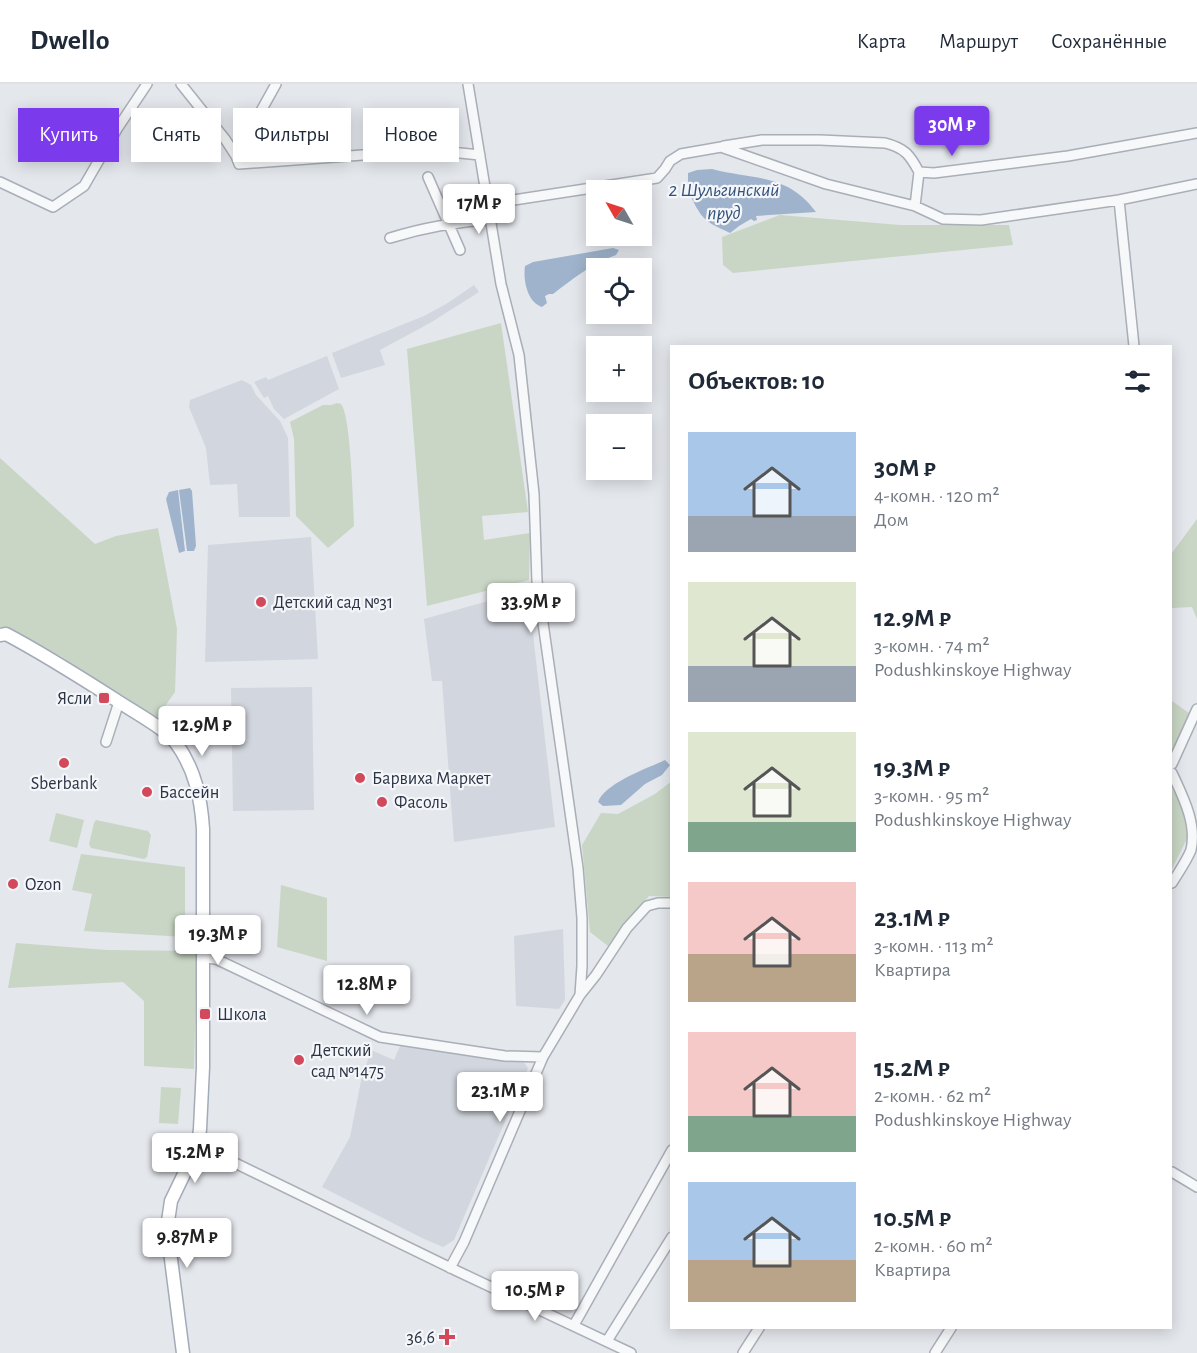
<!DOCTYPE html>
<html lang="ru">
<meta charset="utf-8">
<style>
:root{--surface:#fff;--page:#f6f6f7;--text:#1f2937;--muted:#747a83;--line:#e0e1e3;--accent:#7c3aed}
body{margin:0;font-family:"Alegreya Sans",sans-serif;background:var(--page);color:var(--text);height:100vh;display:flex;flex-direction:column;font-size:22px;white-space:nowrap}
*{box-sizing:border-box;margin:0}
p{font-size:20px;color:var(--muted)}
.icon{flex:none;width:33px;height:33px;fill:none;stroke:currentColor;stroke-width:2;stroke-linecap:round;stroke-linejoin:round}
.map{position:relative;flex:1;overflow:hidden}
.panel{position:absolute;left:670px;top:261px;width:502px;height:984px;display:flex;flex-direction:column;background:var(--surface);border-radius:0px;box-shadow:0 3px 15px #0003}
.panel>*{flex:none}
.top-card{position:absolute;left:18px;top:24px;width:562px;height:54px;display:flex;gap:12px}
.needle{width:39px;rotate:309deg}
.tools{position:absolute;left:586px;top:96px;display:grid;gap:12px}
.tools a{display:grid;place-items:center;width:66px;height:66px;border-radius:0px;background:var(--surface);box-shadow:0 3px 15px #0003;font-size:30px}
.price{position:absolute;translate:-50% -51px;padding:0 14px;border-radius:6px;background:#fff;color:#222;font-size:20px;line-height:39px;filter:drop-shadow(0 2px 3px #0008)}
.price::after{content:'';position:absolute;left:50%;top:36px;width:18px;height:14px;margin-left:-9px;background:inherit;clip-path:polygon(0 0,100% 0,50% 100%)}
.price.active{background:var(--accent);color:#fff}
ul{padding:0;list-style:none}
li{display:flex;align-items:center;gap:18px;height:150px;padding:0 18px}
li span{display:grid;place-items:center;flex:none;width:168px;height:120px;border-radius:0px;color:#555}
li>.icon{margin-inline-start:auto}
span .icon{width:72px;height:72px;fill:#fffc;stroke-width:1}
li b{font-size:26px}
h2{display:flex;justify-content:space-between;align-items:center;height:72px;padding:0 18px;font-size:26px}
.chip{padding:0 21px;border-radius:0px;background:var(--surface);box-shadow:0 3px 15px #0003;font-size:21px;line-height:54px}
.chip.active{background:var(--accent);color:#fff}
header{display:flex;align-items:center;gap:36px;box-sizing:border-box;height:84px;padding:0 30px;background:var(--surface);border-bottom:2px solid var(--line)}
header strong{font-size:28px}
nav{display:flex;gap:33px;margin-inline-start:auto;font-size:21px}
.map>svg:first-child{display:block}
.built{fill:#d2d6de}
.green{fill:#c9d6c5}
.water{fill:#9fb4cc}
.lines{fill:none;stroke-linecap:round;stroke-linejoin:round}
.minor-casing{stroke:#a9aeb7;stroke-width:12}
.major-casing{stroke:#a3abb8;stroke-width:15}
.minor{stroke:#f7f8fa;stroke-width:9}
.major{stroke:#fff;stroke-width:12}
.poi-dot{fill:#d1495b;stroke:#f4f6f9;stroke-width:2}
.labels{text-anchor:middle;stroke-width:4.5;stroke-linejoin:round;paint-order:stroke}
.poi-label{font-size:18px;fill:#2b3445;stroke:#f4f6f9;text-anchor:start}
.water-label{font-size:20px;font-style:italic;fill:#34527a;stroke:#f4f6f9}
</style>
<header>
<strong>Dwello</strong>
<nav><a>Карта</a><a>Маршрут</a><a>Сохранённые</a></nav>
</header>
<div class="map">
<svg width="1197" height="1269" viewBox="0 0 1197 1269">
<rect width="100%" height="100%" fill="#e4e7ec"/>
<path class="built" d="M474,201L479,208L430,239L380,266L385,281L341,294L332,269L424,232L446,220Z
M327,272L339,305L284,335L274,325L268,312L264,314L254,298L266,293L268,296Z
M242,296L251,301L256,311L280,337L288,354L290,433H239L237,400L210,401L206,364L189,323L190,316Z
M311,453L318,575L205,578L208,461Z
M528,506L555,743L454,758L442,597H432L424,535Z
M312,603L314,726L233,727L231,604Z
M563,845L565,916L559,925L516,922L514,852Z
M400,962L522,976L528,984L454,1156L443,1163L422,1154L322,1103L350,1053L361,997L371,966L394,976Z"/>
<path class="green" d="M780,131L900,141H1009L1013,161L733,189L723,181L722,153Z
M501,239L528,428L482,432L484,456L530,449L529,496L427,522L407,265Z
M337,319L341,320C351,332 353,421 354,442L328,464L296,432L294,355L290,338L323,321H331Z
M0,374L95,460L116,452L158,444L177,545L175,608L156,635L62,573L17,548L0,543Z
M1197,435V535L1192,523L1172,524V469Z
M1172,617L1189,629L1172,669Z
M672,697V813L649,812L608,862L590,848L582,761L601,729L618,730L655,710Z
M1172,704L1185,730L1190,749L1172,785Z
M56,729L84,736L77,764L49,757Z
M96,736L148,747L151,751L147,773L144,775L91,764L89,760L94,739Z
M81,770L185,783V853L84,847L92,810L72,806Z
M281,801L327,814V877L277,863Z
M16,859L107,866L197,867L194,985L144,982V917L123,898L8,904Z
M161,1003L181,1004L178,1040L159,1039Z"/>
<path class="water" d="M712,85C753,96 788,89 816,128L756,132L757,136L754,137L751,135L739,142L730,149C718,143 705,139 698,126C694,120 693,115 688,109V89L697,86Z
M613,164L619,166L616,171C591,180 574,194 553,210H549L545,212L547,219L542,223C527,218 523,196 525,182L533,178Z
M190,404L192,407L196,462L194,467H187L179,406Z
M178,406L185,467L179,469L166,415L169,408Z
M665,676L670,681L662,691L645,700L621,721L603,722L598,718C605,699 648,684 665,676Z"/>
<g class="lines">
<defs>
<path id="minor" d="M181,0L225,55L236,72
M276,0L236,72L239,80L430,66L480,71
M468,0L501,200L519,271L534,410L537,497L578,784L582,834V882L580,911
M724,62L762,56H820L885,59C905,64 910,71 919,88L934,89L1068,72L1197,49
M428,93L460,166
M0,98L53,123L84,102L117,45L147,0
M1119,116L1134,262
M488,120L657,94L665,85L670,77L681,70L721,63L826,100L915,122L943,135L981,136L1119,116L1197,100
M915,122L919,88
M390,154C425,143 454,139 490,135
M106,658L119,618
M1172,680L1197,625
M1172,689C1183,713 1197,739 1191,766C1186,778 1178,789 1172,799
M203,874L216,875L380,953L505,972L543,973
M198,1061L457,1187L631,1269
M1172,1088L1197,1103
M450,1184L464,1158L543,973L580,911L596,891L627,844L647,822L658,819H672
M574,1241L672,1066
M607,1257L672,1153
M743,1269L759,1244
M935,1269L951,1244"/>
<path id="major" d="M0,551L6,550C44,570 80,593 116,616C134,628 163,643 176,659C195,685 201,714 203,745V983L200,1045L198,1061L171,1117L167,1144L183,1269"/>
</defs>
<use href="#minor" class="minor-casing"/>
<use href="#major" class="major-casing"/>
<use href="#minor" class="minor"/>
<use href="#major" class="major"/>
</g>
<g class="poi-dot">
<circle cx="261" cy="518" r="6"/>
<rect x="98" y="608" width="12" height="12" rx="3"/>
<circle cx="64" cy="679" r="6"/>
<circle cx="360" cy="694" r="6"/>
<circle cx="147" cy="708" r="6"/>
<circle cx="382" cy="718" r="6"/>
<circle cx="13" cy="800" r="6"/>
<rect x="199" y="924" width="12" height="12" rx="3"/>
<circle cx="299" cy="976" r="6"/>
<path d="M444 1244h6v6h6v6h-6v6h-6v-6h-6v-6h6z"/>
</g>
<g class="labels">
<g class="poi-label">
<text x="273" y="524">Детский сад №31</text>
<text x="92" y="620" text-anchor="end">Ясли</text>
<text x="372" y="700">Барвиха Маркет</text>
<text x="64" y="705" text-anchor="middle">Sberbank</text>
<text x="159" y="714">Бассейн</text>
<text x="394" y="724">Фасоль</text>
<text x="25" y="806">Ozon</text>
<text x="217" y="936">Школа</text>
<text x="311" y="972">Детский<tspan x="311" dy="21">сад №1475</tspan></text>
<text x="435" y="1259" text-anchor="end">36,6</text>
</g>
<g class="water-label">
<text x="724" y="112">2 Шульгинский<tspan x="724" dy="23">пруд</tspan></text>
</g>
</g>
</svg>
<div class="tools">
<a><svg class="needle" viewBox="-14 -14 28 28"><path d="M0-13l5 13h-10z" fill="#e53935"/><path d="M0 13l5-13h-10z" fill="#747a83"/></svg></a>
<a><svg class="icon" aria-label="locate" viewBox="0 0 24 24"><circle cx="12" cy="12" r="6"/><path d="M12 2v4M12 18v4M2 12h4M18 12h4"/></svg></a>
<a>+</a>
<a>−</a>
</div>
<b class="price active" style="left:952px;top:73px">30M ₽</b>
<b class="price" style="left:479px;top:151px">17M ₽</b>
<b class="price" style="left:531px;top:550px">33.9M ₽</b>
<b class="price" style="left:202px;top:673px">12.9M ₽</b>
<b class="price" style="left:218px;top:882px">19.3M ₽</b>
<b class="price" style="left:367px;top:932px">12.8M ₽</b>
<b class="price" style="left:500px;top:1039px">23.1M ₽</b>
<b class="price" style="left:195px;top:1100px">15.2M ₽</b>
<b class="price" style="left:187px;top:1185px">9.87M ₽</b>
<b class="price" style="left:535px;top:1238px">10.5M ₽</b>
<div class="top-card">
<a class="chip active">Купить</a>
<a class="chip">Снять</a>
<a class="chip">Фильтры</a>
<a class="chip">Новое</a>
</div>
<section class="panel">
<h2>Объектов: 10<svg class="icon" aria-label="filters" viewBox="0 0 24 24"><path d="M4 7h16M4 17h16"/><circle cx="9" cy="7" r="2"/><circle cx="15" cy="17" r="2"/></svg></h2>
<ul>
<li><span style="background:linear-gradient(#a9c7e8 70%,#9aa5b1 0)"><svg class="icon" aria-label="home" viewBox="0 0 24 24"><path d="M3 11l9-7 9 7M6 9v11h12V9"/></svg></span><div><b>30M ₽</b><p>4-комн. · 120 m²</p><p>Дом</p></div></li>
<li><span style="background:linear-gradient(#dfe7d0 70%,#9aa5b1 0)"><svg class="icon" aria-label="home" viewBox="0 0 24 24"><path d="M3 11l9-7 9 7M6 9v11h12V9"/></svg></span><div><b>12.9M ₽</b><p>3-комн. · 74 m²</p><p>Podushkinskoye Highway</p></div></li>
<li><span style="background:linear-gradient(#dfe7d0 75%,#7fa58c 0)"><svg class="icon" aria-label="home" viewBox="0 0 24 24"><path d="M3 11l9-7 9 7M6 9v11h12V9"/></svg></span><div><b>19.3M ₽</b><p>3-комн. · 95 m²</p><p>Podushkinskoye Highway</p></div></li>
<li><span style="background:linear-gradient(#f6c9c9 60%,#b9a48a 0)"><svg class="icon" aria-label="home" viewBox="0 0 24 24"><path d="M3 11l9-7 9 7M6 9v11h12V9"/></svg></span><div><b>23.1M ₽</b><p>3-комн. · 113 m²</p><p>Квартира</p></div></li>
<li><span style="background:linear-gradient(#f6c9c9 70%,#7fa58c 0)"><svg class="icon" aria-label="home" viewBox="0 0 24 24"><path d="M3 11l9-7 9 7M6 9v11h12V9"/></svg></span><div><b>15.2M ₽</b><p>2-комн. · 62 m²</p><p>Podushkinskoye Highway</p></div></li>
<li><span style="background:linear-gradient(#a9c7e8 65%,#b9a48a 0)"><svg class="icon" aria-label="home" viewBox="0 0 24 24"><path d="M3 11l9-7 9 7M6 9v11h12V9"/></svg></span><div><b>10.5M ₽</b><p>2-комн. · 60 m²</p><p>Квартира</p></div></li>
</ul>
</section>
</div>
